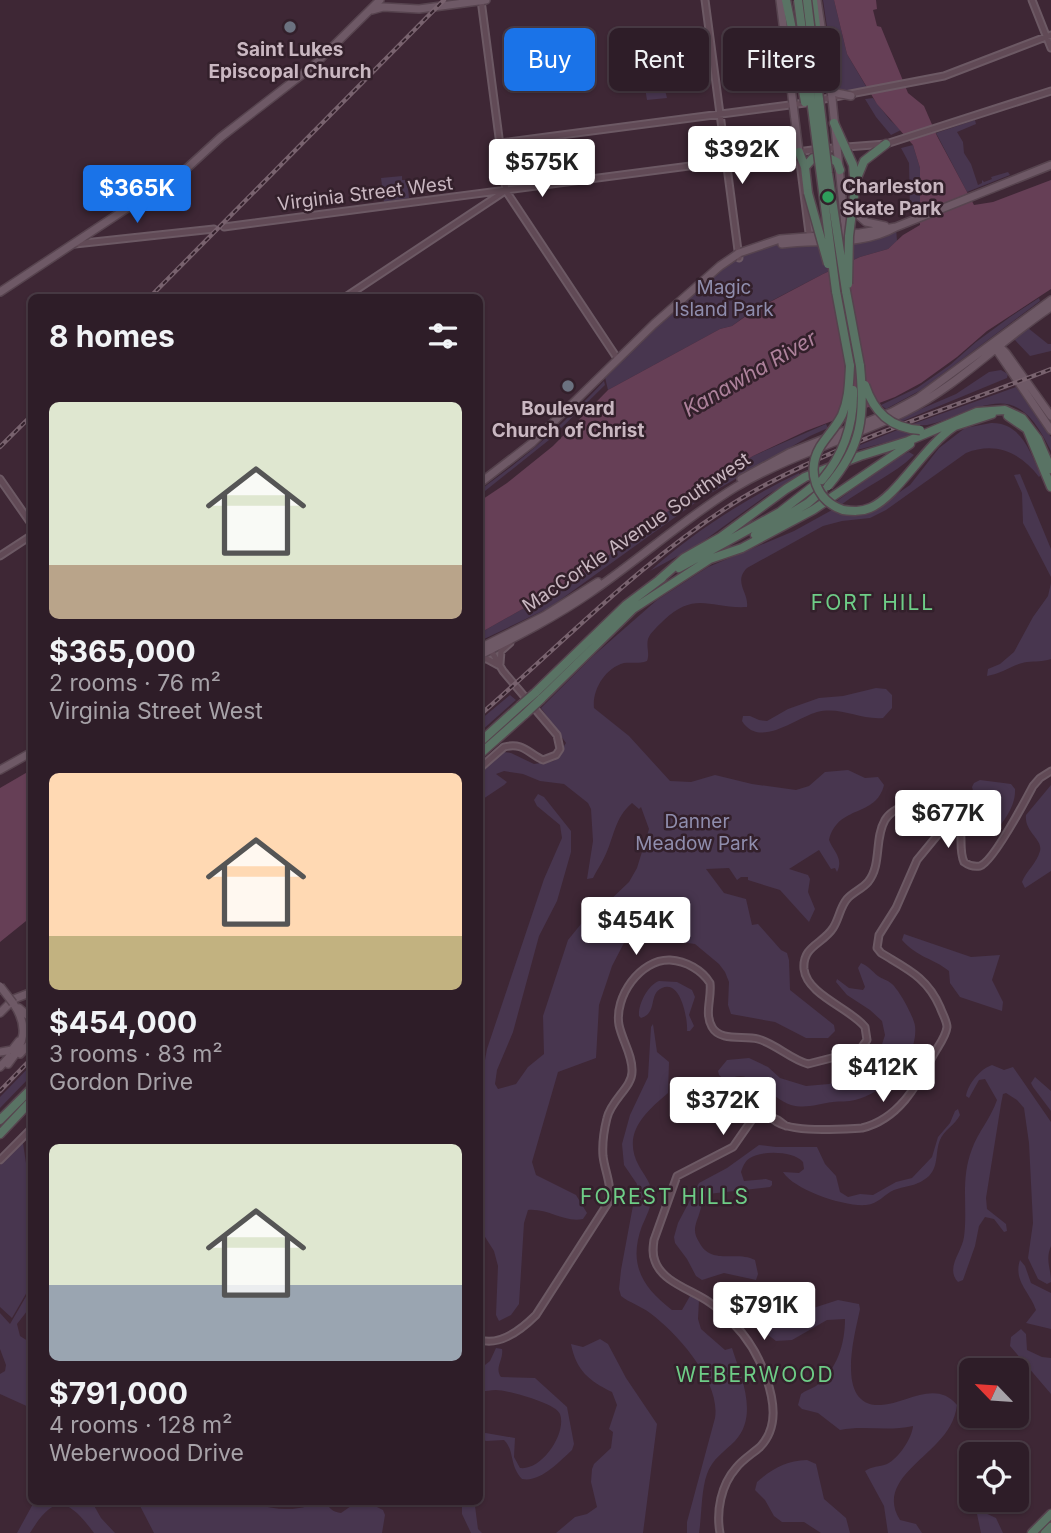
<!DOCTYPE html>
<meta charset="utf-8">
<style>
:root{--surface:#2e1d28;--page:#3a2a34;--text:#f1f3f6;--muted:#a7a2a8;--line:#493b45;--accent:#1a73e8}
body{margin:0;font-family:Inter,sans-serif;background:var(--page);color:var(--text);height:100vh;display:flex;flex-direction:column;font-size:26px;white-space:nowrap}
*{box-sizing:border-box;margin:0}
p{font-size:23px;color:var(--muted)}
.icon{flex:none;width:38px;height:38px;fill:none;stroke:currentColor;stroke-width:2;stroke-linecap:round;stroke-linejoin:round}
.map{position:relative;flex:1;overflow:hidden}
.drawer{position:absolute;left:28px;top:294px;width:455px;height:1211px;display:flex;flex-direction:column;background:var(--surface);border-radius:10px;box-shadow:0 2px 5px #0004,0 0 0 2px var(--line)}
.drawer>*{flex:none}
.guide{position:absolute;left:504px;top:28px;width:441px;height:63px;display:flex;gap:14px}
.needle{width:46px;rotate:295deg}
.fabs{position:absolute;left:959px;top:1358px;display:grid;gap:14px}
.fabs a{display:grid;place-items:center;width:70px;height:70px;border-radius:10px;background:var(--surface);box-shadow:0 2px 5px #0004,0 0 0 2px var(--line);font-size:35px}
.price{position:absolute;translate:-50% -60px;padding:0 16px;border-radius:7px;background:#fff;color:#222;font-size:23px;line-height:46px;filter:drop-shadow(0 2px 4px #0008)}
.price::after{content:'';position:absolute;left:50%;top:42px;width:21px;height:16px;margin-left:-10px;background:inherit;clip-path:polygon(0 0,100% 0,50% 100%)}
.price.on{background:var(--accent);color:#fff}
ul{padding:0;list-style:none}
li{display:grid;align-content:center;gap:14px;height:371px;padding:0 21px}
li span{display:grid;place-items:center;height:217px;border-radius:10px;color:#555}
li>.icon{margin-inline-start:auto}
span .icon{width:126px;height:126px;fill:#fffc;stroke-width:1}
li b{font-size:30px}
h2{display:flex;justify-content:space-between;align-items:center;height:84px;padding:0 21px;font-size:30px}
.pill{padding:0 24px;border-radius:10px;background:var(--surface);box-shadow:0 2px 5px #0004,0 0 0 2px var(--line);font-size:24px;line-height:63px}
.pill.on{background:var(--accent);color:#fff}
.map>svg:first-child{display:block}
.green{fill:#48364f}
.water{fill:#663f56}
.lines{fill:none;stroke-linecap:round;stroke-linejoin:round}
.secondary-casing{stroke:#6c5964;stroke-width:9}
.primary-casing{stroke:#57444f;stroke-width:10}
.highway-casing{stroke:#56434e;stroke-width:11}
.secondary{stroke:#614a56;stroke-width:5}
.primary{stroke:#6e5966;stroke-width:7}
.highway{stroke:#597364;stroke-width:8}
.rail-casing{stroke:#78626e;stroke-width:4.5}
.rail{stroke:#33202b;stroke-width:2;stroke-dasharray:5;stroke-linecap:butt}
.primary-bridge-casing{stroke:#57444f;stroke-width:10;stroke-linecap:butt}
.highway-bridge-casing{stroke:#56434e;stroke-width:11;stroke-linecap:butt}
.primary-bridge{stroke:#6e5966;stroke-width:7}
.highway-bridge{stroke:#597364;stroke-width:8}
.worship-dot{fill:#6b7280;stroke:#33202b;stroke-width:2.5}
.leisure-dot{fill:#2e9e5b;stroke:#33202b;stroke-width:2.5}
.labels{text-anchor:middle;stroke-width:5;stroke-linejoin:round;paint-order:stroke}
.poi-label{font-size:19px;font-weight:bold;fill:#c9b7c1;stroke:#33202b}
.street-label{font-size:19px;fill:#c9b7c1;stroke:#33202b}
.park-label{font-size:19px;fill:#8f8dad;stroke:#33202b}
.water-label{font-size:21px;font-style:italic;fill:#ae829c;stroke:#33202b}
.neighbourhood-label{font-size:21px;letter-spacing:2px;fill:#6ecd87;stroke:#33202b}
</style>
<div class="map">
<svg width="1051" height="1533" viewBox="0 0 1051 1533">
<rect width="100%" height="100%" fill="#3e2735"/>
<path class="green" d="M823,0H834L847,54L867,88L841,92L836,87Z
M663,77L660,83L661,90H665L667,98L647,100L644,82L646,79Z
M873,98L890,120L901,130L891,135L876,117L865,99Z
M975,120L976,124L957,132L963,142L964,153L971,164L978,185L982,183V180L984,182L992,179L991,177L1008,172L1010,175L967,192L936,133Z
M913,145L920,168V206L910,211L909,163L901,148Z
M402,176V180H407L409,198L384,202L381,178Z
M896,227L897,241L888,249L860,257L823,274L752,311L732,326L720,329L608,390L604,373L716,270L749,253L780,244Z
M1039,298L1040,301L921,390L886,409L881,405L917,388L950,365L976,342L1010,317Z
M1028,328L1048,344H1051V351L1030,356L1014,339Z
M1001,370L1008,374L1007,378L898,423L893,421L956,394L989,372Z
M604,381L605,385L549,440L480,495V490C525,458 566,422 604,381Z
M1016,387L1051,437V451C1024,396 1005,395 952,417C937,423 927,427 910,425Z
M991,423C1021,422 1030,452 1041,475L1039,477C1021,453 996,441 966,453L886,510L870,518L842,521L823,526L747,568C733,582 749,593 747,607C709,609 696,590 663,621C658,626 650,633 648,639C646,647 650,654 647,661C639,664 632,662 624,663C605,668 592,690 594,708L629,736L670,781L691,782L715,775L752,784L796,790L809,786L825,772L848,770L865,778L878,777L884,785C876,818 838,804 829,840C833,851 844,858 837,872L835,868L831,869L819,850L789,869L808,875L810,879L808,892L815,909L809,922L780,890L748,880V877H741L737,880L729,868L706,869L724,893L746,899L752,925L758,924L781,950L787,953L789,960L790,990L834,1025L835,1031L828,1038H806L775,1022L731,1014L728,1005L729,982L725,972L719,964L695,944L652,938L654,933L649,924L625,941L612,966L599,1005L596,1058L558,1072L532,1162L536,1175L576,1195L587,1213L583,1219C564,1223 548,1208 528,1210L524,1223L519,1304L511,1315L499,1321L496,1315L498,1266L494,1251L480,1229V1088L487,1049L544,879L562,838L560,825L537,806L534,800L538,794L544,797L571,831V852L557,901L539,936L513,1032L497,1070L495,1084L498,1089L516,1084L528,1067L544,1054L543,1016L568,940L581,924L606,904L629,882L637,868L649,829L641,807L639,809L632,803C614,818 614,839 604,858C601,865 596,871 593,878L587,879L593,841L591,809L588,803L564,784L540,781L523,774L504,771L496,774L507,782L504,785L480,801V771L504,752L511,753L534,764L554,761L566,743L541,708L593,656L657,600L708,567L794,531L832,510L860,515L882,504L910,485L939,448L965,428Z
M826,424L828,428L810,436L699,500L549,608L480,641V633L581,576L702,486L753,456Z
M900,429L918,434L857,450L860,445Z
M909,452L914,455C894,475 864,487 841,505L834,503L898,457Z
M799,473V477L767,495L698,545L650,571C692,533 748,497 799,473Z
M1020,474L1051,549V577L1023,523L1022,493L1014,475Z
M1051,583V659C1042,662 1036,661 1027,662C1013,664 1002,674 987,676L988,669L1000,664L1014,652L1033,617L1048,596Z
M876,688L886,689L892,695V708L883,718C859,720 841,706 817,712C796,718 759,749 742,721L743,716H750L759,720L767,721L788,709L819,698L843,696Z
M510,695L516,700L480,732V720Z
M980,780L1011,784L1015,789C1016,807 1003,822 992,836H985L972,787L974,783Z
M1051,785V871L1025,888L1022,882C1026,871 1037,863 1040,851C1043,839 1024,832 1026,815Z
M904,934L971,957L1000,955L992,980L1003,1002L1002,1011L960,997L950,983L949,971C933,958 918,958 902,940Z
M861,963C868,966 872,971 878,976C882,979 888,980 892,984C899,990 914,1017 915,1026C919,1058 884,1094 855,1100C848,1102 840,1101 833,1102C818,1104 806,1109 791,1105C768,1098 752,1064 726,1081L719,1075L718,1071L727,1060L749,1058L768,1067L780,1078L806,1086L829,1084L852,1078L876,1063L885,1035L882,1021L870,1010L847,995L836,982L837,979L849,988L863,990L865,987L858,968Z
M659,981L677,982L692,990L695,997L689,1015L694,1026L690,1031H687C688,1020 681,979 662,988C648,994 658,1013 641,1018L639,1016C638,1004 648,985 659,981Z
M653,1024L657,1052L669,1062L668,1093C646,1112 621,1133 639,1166C644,1175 652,1184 652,1195C652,1205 646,1217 642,1226C628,1264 642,1287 672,1310H682L690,1296L693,1295L699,1300L698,1319L701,1329L725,1350L732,1348C741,1377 759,1415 735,1441C725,1451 712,1459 707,1474C701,1491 702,1514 699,1533H687V1522L715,1418C721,1382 677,1333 650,1313C641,1306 630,1303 621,1296L619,1289L621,1270L637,1184L624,1165L622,1144L630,1115L648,1077L651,1027Z
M31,1065V1076L0,1108V1097Z
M992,1065L1004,1070L1013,1067L1051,1122V1246C1045,1260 1051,1268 1051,1282L1047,1284L1038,1279L1028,1258L1033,1223L1029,1143L1024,1108L1017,1100L1006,1093L1003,1094L1001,1104L986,1198L987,1209L1006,1224L1007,1231L1004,1232L994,1219L985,1217L979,1226L975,1246L963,1280L958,1282C945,1268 962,1252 964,1237C968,1207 960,1180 972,1149C978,1132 991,1118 997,1100L985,1079L979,1080L969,1098L966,1096C968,1084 980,1069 992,1065Z
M1035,1077L1051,1091V1111L1033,1087L1031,1083Z
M958,1109L960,1115C955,1125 944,1130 940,1140C935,1152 939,1166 929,1176C916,1187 908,1185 894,1190C884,1194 879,1204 866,1205C845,1207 794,1190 783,1172L799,1173L804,1169L803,1162C794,1151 762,1150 750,1158C745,1161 743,1166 741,1172L744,1181L766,1179L772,1181V1185L770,1187L708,1194C701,1202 701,1211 697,1220C694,1229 694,1234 699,1242C711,1266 736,1250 755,1260L758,1274L756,1280L724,1273L702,1280L696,1276L687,1259L675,1243L674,1237L678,1223L699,1183L727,1168L759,1145L776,1147H817L825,1164L836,1176L840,1192L848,1197L860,1194L873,1195L896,1182L912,1178L932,1157L938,1137L950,1123L955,1111Z
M23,1143L31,1197V1285L12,1318L0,1307V1165Z
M1020,1260L1025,1266L1031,1283L1051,1293V1329L1026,1323L1036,1310C1030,1292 1013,1281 1020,1260Z
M31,1288V1306L17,1324L20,1336L31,1343V1408L0,1394V1374L5,1371L6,1365L0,1349V1313L10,1324Z
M772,1294L787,1296L793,1306L801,1312L838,1300L859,1304L860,1309C855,1334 834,1407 881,1405C905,1404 936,1379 957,1405C955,1420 948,1432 937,1443C917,1465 879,1487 900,1520L916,1524L922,1533H888L884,1506L865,1471C872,1466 879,1467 887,1464C899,1458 912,1438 913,1426C887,1432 865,1425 840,1430L818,1413L802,1409L798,1405L801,1394C806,1390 811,1389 816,1386C837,1370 845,1344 845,1319L827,1320L792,1340L776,1341L767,1334L749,1305L756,1298Z
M1021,1329L1026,1334L1027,1350L1042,1357L1051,1358V1394L1010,1346L1011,1337Z
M600,1339L608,1344L626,1378L657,1424L643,1533H556L575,1517L587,1514L597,1507L591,1482L592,1469L594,1464L611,1448L613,1432L609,1429L617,1405L612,1392C589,1381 576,1370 571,1344L583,1347Z
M496,1348L502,1349C504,1359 494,1368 501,1377L535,1378L567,1407L574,1444L572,1450C560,1461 540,1483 522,1479C509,1465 515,1451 504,1440L486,1441L480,1438V1432L515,1438L514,1457L520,1468C542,1471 567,1433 560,1414C556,1403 507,1390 496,1390C491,1390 485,1391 480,1392V1369L490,1361Z
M807,1460L816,1464L824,1499L846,1518L850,1533H821L804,1522H782L774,1516L765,1500L755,1490L757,1482C773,1468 786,1461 807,1460Z
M34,1502H92L101,1518L115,1533H94C67,1497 54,1494 30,1533H17Z
M138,1502C170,1501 205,1498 237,1502C261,1504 282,1514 308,1506L310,1502H325C330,1509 333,1512 341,1513L351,1506L377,1507L383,1510L385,1515L382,1533H154Z
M472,1502L475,1506L478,1529L482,1533H471L462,1514V1507Z
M981,1511L996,1518L1003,1533H981L977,1514Z"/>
<path class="water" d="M834,0H876L877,9L873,10L877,26L881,27L908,93L924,106L937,136L974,205L993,202L1051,180V289L987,331L957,357L921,383L895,397L806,431L753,456L702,486L581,576L480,633V501L507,483L553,446L608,390L720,329L732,326L753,311L823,274L860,257L888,249L903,235L920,225V168L913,145L877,104L847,54Z
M31,770V917L0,942V788Z"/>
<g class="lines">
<defs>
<path id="secondary" d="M481,0L506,191L617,358
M705,0L739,258
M1032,0L1051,48
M819,100L944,76L1051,35
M500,143L805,103
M800,163L809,233L813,238
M224,227L820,149L886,144L1051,91
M75,244L214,229
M344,298L505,191
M0,479L32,525
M0,556L32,535
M480,659H487L498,665
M500,664L501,651L510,643
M480,768L504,747C523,742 528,753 543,760L556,755L560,749L557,735L503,671L489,647
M772,1118C785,1134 841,1129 862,1128C900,1119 918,1083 935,1052C939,1045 946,1036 947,1027C947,1021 942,1013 940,1007C927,977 907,969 881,953L877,948L879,935L896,908L917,860L954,815
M0,1160L32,1128
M480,1283V1315
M480,1340C500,1346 522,1329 536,1315L608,1203C613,1186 605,1173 603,1156C602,1143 604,1130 607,1118C611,1100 632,1087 632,1072C633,1056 622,1040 619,1025C614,997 640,959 670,960C686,961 702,970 710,983C712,998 704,1013 712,1027C720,1042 744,1035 758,1039C776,1044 790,1059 808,1064L859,1051L867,1040L865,1027C850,1008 807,995 804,969C802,946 823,944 833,928C839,919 840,907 847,899C853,892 862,889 868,882C882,865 874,839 885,820C893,806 922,799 938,803C946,805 954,813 958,820C964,833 958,849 964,862C968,865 974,867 980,866C993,862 1025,801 1033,786L1040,778L1051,771
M720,1533C716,1511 721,1485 736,1468C742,1460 752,1454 760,1447C779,1427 774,1400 766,1377C759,1357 748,1338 733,1323C726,1315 718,1308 709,1302C692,1290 662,1282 655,1261C652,1254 653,1247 654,1240L677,1176L733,1147L758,1111L778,1120L786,1126"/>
<path id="primary" d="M780,0L799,152
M817,0L832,98L846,236
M372,10L383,7L419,9L486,0
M831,85L837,93L851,96
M850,208L866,222L885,226
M782,244C820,239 861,247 896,227L1051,165
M0,292L185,170L221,137L313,66L380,0
M997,344L1006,353L1051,416
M994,346L1051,430
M741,479L789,453L892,412L918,398L1051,300
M480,483L532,443L654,324L720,266L739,253L780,239L860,233L896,227
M480,648L544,616L598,582
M480,655C518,636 555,617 590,593C640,559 685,518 736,487C790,455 849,439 905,412C959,385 1001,340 1051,307
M0,770L32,752
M19,1008L32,1019
M0,1013L14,999L32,992
M0,1052L12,1050L19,1041
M20,1054L32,1041
M8,1064C25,1043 29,1026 13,1003
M0,1067L9,1057"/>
<path id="highway" d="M786,0L792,29
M813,0L817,35
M834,123L853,165L855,188
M799,152L805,167L808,193
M805,167L813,158L827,157L837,162L840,170
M857,178L864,161L886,144
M836,291L850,366
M846,291L860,366
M1008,416L1027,429L1051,487
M955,426L992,414
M843,510C852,511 861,512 870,508C897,497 924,446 955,426
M755,535L808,503L823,490
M707,560L742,548L813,510L910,444
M679,568L780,512L820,481
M659,580L684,558L721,537L786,489L805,477L860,456L908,441L977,412L1005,410L1022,418L1038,439L1051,469
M535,693L626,605L662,578
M541,699L633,609L710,559
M480,742L520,706
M480,754L525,714
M0,1120L32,1088
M0,1134L32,1100
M1032,1533L1051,1514
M1045,1533L1051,1527"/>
</defs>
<use href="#secondary" class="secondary-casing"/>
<use href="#primary" class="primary-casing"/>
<use href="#highway" class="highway-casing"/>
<use href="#secondary" class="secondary"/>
<use href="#primary" class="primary"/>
<use href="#highway" class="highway"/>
<defs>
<path id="rail" d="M149,298L444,0
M0,447L32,415
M480,715C565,641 645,557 742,498C835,443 950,409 1051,369
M0,1091L32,1058"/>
</defs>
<use href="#rail" class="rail-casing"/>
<use href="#rail" class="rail"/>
<defs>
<path id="primary-bridge" d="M0,986L13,1003"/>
<path id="highway-bridge" d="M798,0L836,291
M807,0L828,173L846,291
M792,29L805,102
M808,193L828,264
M848,284L849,236L855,188
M865,385C874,412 890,428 920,430
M822,480C844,454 854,424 853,390
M828,486C862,447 865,416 860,366
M843,510C816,501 806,471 820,447C827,436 836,427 842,415C849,399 849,383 850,366
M520,706L535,693
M525,714L541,699"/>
</defs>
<use href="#primary-bridge" class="primary-bridge-casing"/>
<use href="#highway-bridge" class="highway-bridge-casing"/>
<use href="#primary-bridge" class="primary-bridge"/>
<use href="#highway-bridge" class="highway-bridge"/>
</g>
<g class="worship-dot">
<circle cx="290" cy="27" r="7"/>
<circle cx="568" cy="386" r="7"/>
</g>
<circle class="leisure-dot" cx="828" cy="197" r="7"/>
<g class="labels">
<g class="poi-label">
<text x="290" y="56">Saint Lukes<tspan x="290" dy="22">Episcopal Church</tspan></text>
<text x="842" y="193" text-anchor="start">Charleston<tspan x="842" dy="22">Skate Park</tspan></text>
<text x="568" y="415">Boulevard<tspan x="568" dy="22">Church of Christ</tspan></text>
</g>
<g class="street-label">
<text transform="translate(365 193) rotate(-7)" y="7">Virginia Street West</text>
<text transform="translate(636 532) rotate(-34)" y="7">MacCorkle Avenue Southwest</text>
</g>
<g class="park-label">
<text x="724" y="294">Magic<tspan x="724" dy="22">Island Park</tspan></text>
<text x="697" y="828">Danner<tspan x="697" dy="22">Meadow Park</tspan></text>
</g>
<g class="water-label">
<text transform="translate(750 374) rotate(-30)" y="7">Kanawha River</text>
</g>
<g class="neighbourhood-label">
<text x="873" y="610">FORT HILL</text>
<text x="665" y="1204">FOREST HILLS</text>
<text x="755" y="1382">WEBERWOOD</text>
</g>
</g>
</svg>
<div class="fabs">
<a><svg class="needle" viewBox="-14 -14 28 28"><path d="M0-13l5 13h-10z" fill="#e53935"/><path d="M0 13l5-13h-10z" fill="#a7a2a8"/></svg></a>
<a><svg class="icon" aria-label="locate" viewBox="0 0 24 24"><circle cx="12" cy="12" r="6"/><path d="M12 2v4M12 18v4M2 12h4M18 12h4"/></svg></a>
</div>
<b class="price" style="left:742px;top:186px">$392K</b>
<b class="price" style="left:542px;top:199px">$575K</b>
<b class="price on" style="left:137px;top:225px">$365K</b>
<b class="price" style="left:948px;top:850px">$677K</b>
<b class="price" style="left:636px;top:957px">$454K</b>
<b class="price" style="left:883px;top:1104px">$412K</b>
<b class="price" style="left:723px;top:1137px">$372K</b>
<b class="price" style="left:764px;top:1342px">$791K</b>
<div class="guide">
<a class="pill on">Buy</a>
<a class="pill">Rent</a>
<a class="pill">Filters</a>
</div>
<section class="drawer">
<h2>8 homes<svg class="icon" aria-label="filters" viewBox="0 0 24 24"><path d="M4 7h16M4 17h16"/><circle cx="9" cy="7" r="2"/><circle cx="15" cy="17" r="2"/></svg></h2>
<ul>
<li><span style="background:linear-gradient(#dfe7d0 75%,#b9a48a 0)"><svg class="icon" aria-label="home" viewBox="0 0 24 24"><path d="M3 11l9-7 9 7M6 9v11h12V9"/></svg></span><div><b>$365,000</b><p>2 rooms · 76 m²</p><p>Virginia Street West</p></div></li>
<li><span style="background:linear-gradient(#ffd9b3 75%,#c2b280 0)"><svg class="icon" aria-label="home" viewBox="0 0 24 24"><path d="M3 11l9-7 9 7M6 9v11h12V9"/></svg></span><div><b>$454,000</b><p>3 rooms · 83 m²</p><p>Gordon Drive</p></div></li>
<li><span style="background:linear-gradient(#dfe7d0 65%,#9aa5b1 0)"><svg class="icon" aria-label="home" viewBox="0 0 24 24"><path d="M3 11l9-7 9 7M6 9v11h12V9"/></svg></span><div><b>$791,000</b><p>4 rooms · 128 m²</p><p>Weberwood Drive</p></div></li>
</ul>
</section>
</div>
